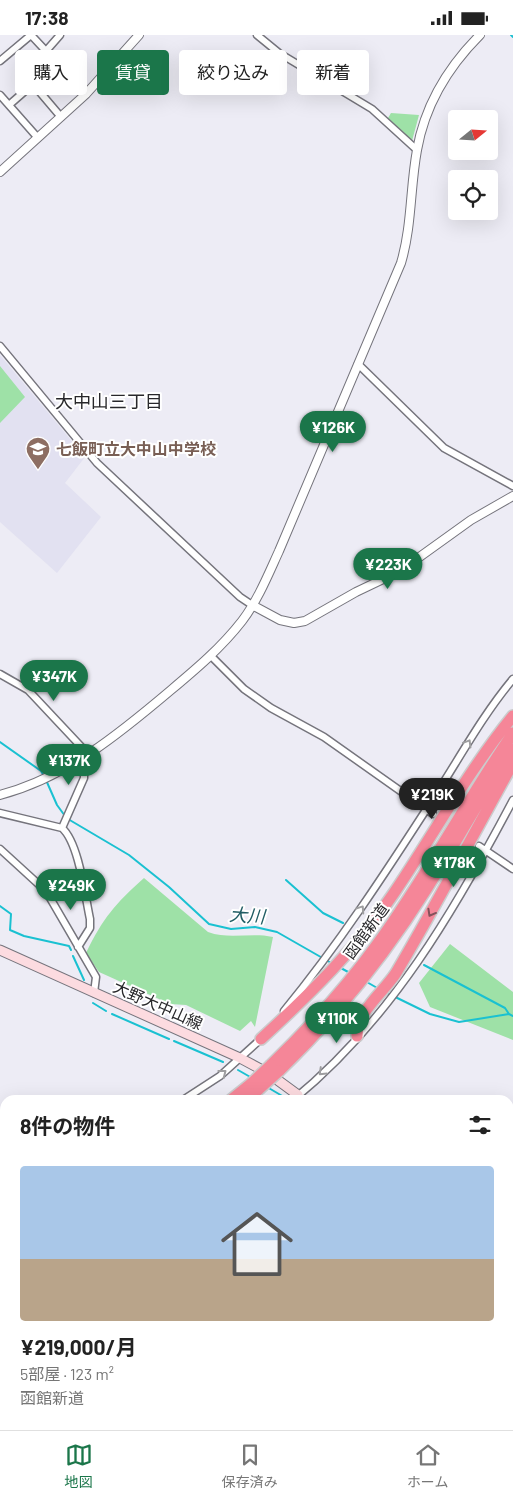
<!DOCTYPE html>
<html lang="ja">
<meta charset="utf-8">
<style>
:root{--surface:#fff;--page:#f2f2f2;--text:#222;--muted:#767676;--line:#e0e0e0;--accent:#1b764a}
body{margin:0;font-family:Barlow,"Noto Sans JP",sans-serif;background:var(--page);color:var(--text);height:100vh;display:flex;flex-direction:column;font-size:19px;white-space:nowrap}
*{box-sizing:border-box;margin:0}
p{font-size:16px;color:var(--muted)}
.icon{flex:none;width:28px;height:28px;fill:none;stroke:currentColor;stroke-width:2;stroke-linecap:round;stroke-linejoin:round}
.map{position:relative;flex:1;overflow:hidden}
.drawer{position:absolute;left:0px;top:1060px;width:514px;height:335px;display:flex;flex-direction:column;background:var(--surface);border-radius:15px 15px 0 0;box-shadow:0 5px 20px #0002}
.drawer>*{flex:none}
.banner{position:absolute;left:15px;top:15px;width:484px;height:45px;display:flex;gap:10px}
.needle{width:32px;rotate:72deg}
.buttons{position:absolute;left:448px;top:75px;display:grid;gap:10px}
.buttons a{display:grid;place-items:center;width:50px;height:50px;border-radius:5px;background:var(--surface);box-shadow:0 5px 20px #0002;font-size:25px}
.price{position:absolute;translate:-50% -42px;padding:0 11px;border-radius:18px;background:var(--accent);color:#fff;font-size:16px;line-height:32px;filter:drop-shadow(0 1px 2px #0008)}
.price::after{content:'';position:absolute;left:50%;top:30px;width:15px;height:11px;margin-left:-8px;background:inherit;clip-path:polygon(0 0,100% 0,50% 100%)}
.price.selected{background:#222;color:#fff}
ul{padding:0;list-style:none}
li{display:grid;align-content:center;gap:10px;height:265px;padding:0 20px}
li span{display:grid;place-items:center;height:155px;border-radius:5px;color:#555}
li>.icon{margin-inline-start:auto}
span .icon{width:90px;height:90px;fill:#fffc;stroke-width:1}
li b{font-size:21px}
h2{display:flex;justify-content:space-between;align-items:center;height:60px;padding:0 20px;font-size:21px}
.tag{padding:0 18px;border-radius:5px;background:var(--surface);box-shadow:0 5px 20px #0002;font-size:18px;line-height:45px}
.tag.selected{background:var(--accent);color:#fff}
.status{display:flex;justify-content:space-between;align-items:center;height:35px;padding:0 25px;background:var(--surface);direction:ltr}
.status svg{height:14px;fill:currentColor}
.tab-bar{display:flex;justify-content:space-around;align-items:center;height:70px;border-top:1px solid var(--line);background:var(--surface);font-size:14px;color:var(--muted)}
.tab-bar a{display:grid;justify-items:center;gap:2px}
.tab-bar .selected{color:var(--accent)}
.map>svg:first-child{display:block}
.built{fill:#e2e1f1}
.green{fill:#9ee1a7}
.lines{fill:none;stroke-linecap:round;stroke-linejoin:round}
.stream{stroke:#1ac1d1;stroke-width:2}
.minor-tunnel{stroke:#c6c5cd;stroke-width:6;stroke-dasharray:6 3;stroke-linecap:butt}
.minor-casing{stroke:#75747c;stroke-width:9}
.tertiary-casing{stroke:#75747c;stroke-width:10}
.secondary-casing{stroke:#75747c;stroke-width:11}
.motorway-casing{stroke:#cbcbcc;stroke-width:14}
.minor{stroke:#fff;stroke-width:6}
.tertiary{stroke:#fff;stroke-width:8}
.secondary{stroke:#fcdbe0;stroke-width:9}
.motorway{stroke:#f58698;stroke-width:11}
.motorway-bridge-casing{stroke:#cbcbcc;stroke-width:14;stroke-linecap:butt}
.motorway-bridge{stroke:#f58698;stroke-width:11}
.oneway{stroke:#9e9ea0}
.oneway2{stroke:#84525c}
.labels{text-anchor:middle;stroke-width:4;stroke-linejoin:round;paint-order:stroke}
.education-label{font-size:16px;font-weight:bold;fill:#785e54;stroke:#fff;text-anchor:start}
.street-label{font-size:16px;fill:#28282b;stroke:#fff}
.neighbourhood-label{font-size:18px;fill:#28282b;stroke:#fff}
.water-label{font-size:18px;font-style:italic;fill:#215d64;stroke:#fff}
</style>
<div class="status"><b>17:38</b><svg viewBox="0 0 49 12"><path d="M0 12V9h3v3zM5 12V6h3v6zM10 12V3h3v9zM15 12V0h3v12zM26 1h20v11H26zM47 4h2v5h-2z"/></svg></div>
<div class="map">
<svg width="513" height="1395" viewBox="0 0 513 1395">
<rect width="100%" height="100%" fill="#edecf5"/>
<path class="built" d="M0,320L85,422L65,448L101,482L57,538L0,487Z"/>
<path class="green" d="M391,78L419,80L412,106L388,83Z
M0,331L25,362L0,388Z
M144,843L208,897C230,905 251,897 273,902L255,992L251,986L240,996L186,970L170,969L99,937L86,918C103,883 115,869 144,843Z
M450,909L513,957V1005L430,972L419,948Z
M509,1224L513,1227V1312L509,1307Z"/>
<g class="lines">
<path class="stream" d="M511,0L513,2
M0,707L41,736L44,741
M46,745L57,770L65,781
M68,784L129,820L169,852L209,889L231,894L255,892L277,897L333,929
M286,845L323,878L343,888
M0,871L11,879L10,895L24,901L69,911L71,915
M73,921L84,945
M424,930L505,973L509,979
M339,932L350,938
M365,946L379,954
M385,957L430,979L459,987L509,979L513,981
M93,968L106,976
M112,979L169,1004
M174,1006L223,1027
M238,1035L252,1043
M267,1052L284,1062
M250,1390L253,1395"/>
<path class="minor-tunnel" d="M440,784L479,811"/>
<defs>
<path id="minor" d="M31,0L86,59
M257,0L279,18L372,74L417,115
M46,16L60,0
M0,26L31,0
M33,49L61,82
M0,60L38,103
M9,70L57,28
M0,311L97,428L240,562L252,570
M358,329L444,413L513,451
M211,621L244,654L271,673L324,702L433,779
M0,639L28,655L89,720
M0,778L62,793C79,808 85,861 90,884V893L78,912
M62,793L84,743V723
M479,811L513,834
M0,814L46,856L96,942L94,958
M284,976C339,909 386,837 433,764C459,724 482,681 513,644
M183,1065L220,1041L262,1003
M293,1065C391,985 455,875 513,765
M0,1166L5,1163
M509,1206L513,1209
M0,1249L5,1247"/>
<path id="tertiary" d="M0,137L86,59L139,0
M252,570L280,585L294,588L305,586L356,557L400,536L471,485L513,461
M0,760C67,742 119,699 171,655C196,634 221,613 242,586C258,565 268,540 279,516L401,228C412,191 410,153 417,115C425,70 448,32 480,0"/>
<path id="secondary" d="M0,915L240,1023L268,1038L298,1060"/>
<path id="motorway" d="M357,1001C357,976 383,958 396,938C437,869 474,798 513,728
M261,1004C309,960 358,912 394,858C434,799 468,736 513,681
M271,1030C309,993 345,954 376,911C426,843 465,768 513,698
M279,1036C336,981 385,920 427,853C457,807 482,758 513,714
M231,1065L252,1048
M246,1065L259,1054
M0,1195L5,1192
M0,1210L5,1207
M0,1221L5,1218"/>
</defs>
<use href="#minor" class="minor-casing"/>
<use href="#tertiary" class="tertiary-casing"/>
<use href="#secondary" class="secondary-casing"/>
<use href="#motorway" class="motorway-casing"/>
<use href="#minor" class="minor"/>
<use href="#tertiary" class="tertiary"/>
<use href="#secondary" class="secondary"/>
<use href="#motorway" class="motorway"/>
<defs>
<path id="motorway-bridge" d="M252,1048L271,1030
M259,1054L279,1036"/>
</defs>
<use href="#motorway-bridge" class="motorway-bridge-casing"/>
<use href="#motorway-bridge" class="motorway-bridge"/>
</g>
<defs><path id="oneway-chevron" d="M-2-3.5L2.5 0L-2 3.5" fill="none" stroke-width="1.6" stroke-linecap="round" stroke-linejoin="round" transform="scale(1.25)"/></defs>
<g class="oneway">
<use href="#oneway-chevron" transform="translate(468 708) rotate(-59)"/>
<use href="#oneway-chevron" transform="translate(361 874) rotate(-56)"/>
<use href="#oneway-chevron" transform="translate(322 1037) rotate(136)"/>
<use href="#oneway-chevron" transform="translate(223 1038) rotate(-38)"/>
</g>
<use class="oneway2" href="#oneway-chevron" transform="translate(431 878) rotate(119)"/>
<defs>
<symbol id="school-pin" viewBox="-11 -11 22 30"><path d="M0 17L-7.5 6A9.5 9.5 0 1 1 7.5 6Z" fill="#8d6e63" stroke="#fff"/><path d="M0-5L7-2L0 1L-7-2ZM-4 1L0 2.5L4 1V4Q0 6-4 4Z" fill="#fff"/></symbol>
</defs>
<g fill-rule="evenodd">
<use href="#school-pin" x="24" y="400" width="28" height="38"/>
</g>
<g class="labels">
<g class="education-label">
<text x="56" y="420">七飯町立大中山中学校</text>
</g>
<g class="street-label">
<text transform="translate(366 896) rotate(-54)" y="6">函館新道</text>
<text transform="translate(158 970) rotate(24)" y="6">大野大中山線</text>
</g>
<g class="neighbourhood-label">
<text x="109" y="373">大中山三丁目</text>
</g>
<g class="water-label">
<text transform="translate(247 881) rotate(4)" y="6">大川</text>
</g>
</g>
</svg>
<div class="buttons">
<a><svg class="needle" viewBox="-14 -14 28 28"><path d="M0-13l5 13h-10z" fill="#e53935"/><path d="M0 13l5-13h-10z" fill="#767676"/></svg></a>
<a><svg class="icon" aria-label="locate" viewBox="0 0 24 24"><circle cx="12" cy="12" r="6"/><path d="M12 2v4M12 18v4M2 12h4M18 12h4"/></svg></a>
</div>
<b class="price" style="left:333px;top:418px">¥126K</b>
<b class="price" style="left:388px;top:555px">¥223K</b>
<b class="price" style="left:54px;top:667px">¥347K</b>
<b class="price" style="left:69px;top:751px">¥137K</b>
<b class="price selected" style="left:432px;top:785px">¥219K</b>
<b class="price" style="left:454px;top:853px">¥178K</b>
<b class="price" style="left:71px;top:876px">¥249K</b>
<b class="price" style="left:337px;top:1009px">¥110K</b>
<div class="banner">
<a class="tag">購入</a>
<a class="tag selected">賃貸</a>
<a class="tag">絞り込み</a>
<a class="tag">新着</a>
</div>
<section class="drawer">
<h2>8件の物件<svg class="icon" aria-label="filters" viewBox="0 0 24 24"><path d="M4 7h16M4 17h16"/><circle cx="9" cy="7" r="2"/><circle cx="15" cy="17" r="2"/></svg></h2>
<ul>
<li><span style="background:linear-gradient(#a9c7e8 60%,#b9a48a 0)"><svg class="icon" aria-label="home" viewBox="0 0 24 24"><path d="M3 11l9-7 9 7M6 9v11h12V9"/></svg></span><div><b>¥219,000/月</b><p>5部屋 · 123 m²</p><p>函館新道</p></div></li>
</ul>
</section>
</div>
<nav class="tab-bar">
<a class="selected"><svg class="icon" aria-label="map" viewBox="0 0 24 24"><path d="M3 6l6-2 6 2 6-2v14l-6 2-6-2-6 2zM9 4v14M15 6v14"/></svg>地図</a>
<a><svg class="icon" aria-label="saved" viewBox="0 0 24 24"><path d="M7 4h10v16l-5-4-5 4z"/></svg>保存済み</a>
<a><svg class="icon" aria-label="home" viewBox="0 0 24 24"><path d="M3 11l9-7 9 7M6 9v11h12V9"/></svg>ホーム</a>
</nav>
